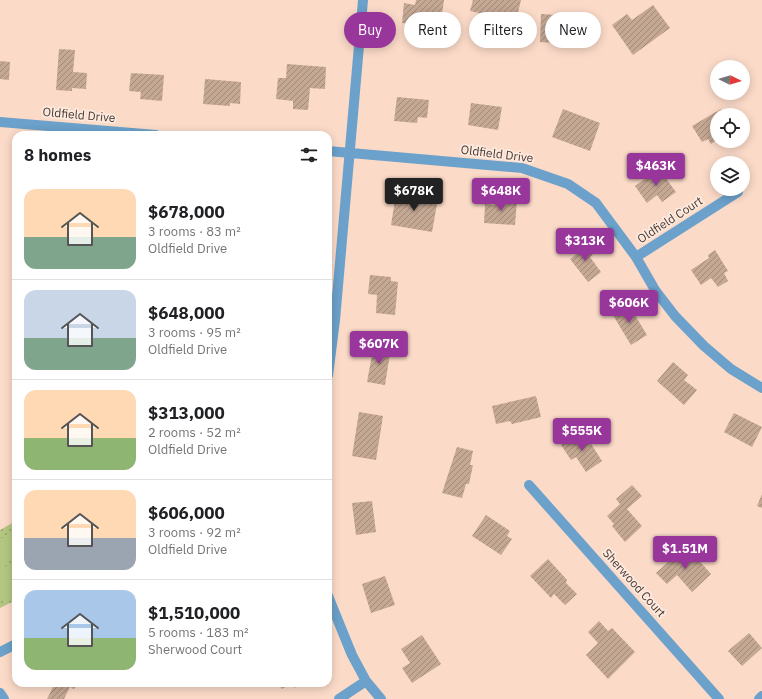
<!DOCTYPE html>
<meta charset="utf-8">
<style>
:root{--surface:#fff;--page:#f2f2f2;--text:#202124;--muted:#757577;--line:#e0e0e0;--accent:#99369c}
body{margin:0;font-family:"IBM Plex Sans",sans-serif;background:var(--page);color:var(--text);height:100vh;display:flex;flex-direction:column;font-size:15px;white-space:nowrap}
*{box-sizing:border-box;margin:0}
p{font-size:13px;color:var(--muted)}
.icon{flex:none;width:22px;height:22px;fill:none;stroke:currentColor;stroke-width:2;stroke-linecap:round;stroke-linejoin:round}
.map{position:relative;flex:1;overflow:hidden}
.drawer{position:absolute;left:12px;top:131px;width:320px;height:556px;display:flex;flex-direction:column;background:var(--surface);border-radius:12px;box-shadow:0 2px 10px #0003}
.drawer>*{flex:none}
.banner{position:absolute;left:344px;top:12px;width:358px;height:36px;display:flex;gap:8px}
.needle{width:26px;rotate:95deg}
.tools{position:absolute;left:710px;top:60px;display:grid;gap:8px}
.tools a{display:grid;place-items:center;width:40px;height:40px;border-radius:50%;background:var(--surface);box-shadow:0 2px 10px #0003;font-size:20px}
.price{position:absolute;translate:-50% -34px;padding:0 9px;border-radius:4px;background:var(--accent);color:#fff;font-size:13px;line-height:26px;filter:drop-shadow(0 1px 2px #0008)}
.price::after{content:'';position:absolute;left:50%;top:24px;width:12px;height:9px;margin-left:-6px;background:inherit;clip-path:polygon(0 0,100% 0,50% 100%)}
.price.current{background:#222;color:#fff}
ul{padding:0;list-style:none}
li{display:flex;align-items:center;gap:12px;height:100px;padding:0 12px}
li+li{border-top:1px solid var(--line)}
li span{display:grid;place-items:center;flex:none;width:112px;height:80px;border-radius:12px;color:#555}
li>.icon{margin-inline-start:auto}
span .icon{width:48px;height:48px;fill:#fffc;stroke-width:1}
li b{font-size:17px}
h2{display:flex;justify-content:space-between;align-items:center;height:48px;padding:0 12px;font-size:17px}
.tag{padding:0 14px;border-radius:18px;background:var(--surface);box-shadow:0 2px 10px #0003;font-size:14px;line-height:36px}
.tag.current{background:var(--accent);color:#fff}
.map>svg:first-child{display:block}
.green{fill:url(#green-dots)}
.pitch{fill:#b3c781}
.building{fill:url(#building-hatch)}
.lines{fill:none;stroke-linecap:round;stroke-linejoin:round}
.street{stroke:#6ba1ca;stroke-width:10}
.labels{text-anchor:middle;stroke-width:3.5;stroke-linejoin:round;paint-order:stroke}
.street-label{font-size:12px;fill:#473a33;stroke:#feeadf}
</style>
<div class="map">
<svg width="762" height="699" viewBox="0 0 762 699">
<defs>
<pattern id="green-dots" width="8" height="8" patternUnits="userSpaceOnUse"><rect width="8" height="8" fill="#b3c781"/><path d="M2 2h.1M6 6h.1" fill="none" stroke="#93a36a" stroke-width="1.8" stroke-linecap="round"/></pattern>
<pattern id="building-hatch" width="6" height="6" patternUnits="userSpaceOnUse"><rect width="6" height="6" fill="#c5a894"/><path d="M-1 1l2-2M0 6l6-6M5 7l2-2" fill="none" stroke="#a28a79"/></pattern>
</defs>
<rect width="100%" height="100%" fill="#fbdac8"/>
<path class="green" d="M16,521V600L0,608V530Z"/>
<path class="pitch" d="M16,530V556L0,565V539Z
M16,561V597L5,603L0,593V569Z"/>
<path class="building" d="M416,0H444L440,28L402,23L404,3L415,5Z
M473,0H521L516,21L470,11Z
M653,5L670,28L633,55L612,25L627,14L632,20Z
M541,14L587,17L586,45L540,42Z
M59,49L75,50L73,72L87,73L86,89L72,88V91L56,90Z
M0,61L10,62L9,80L0,79Z
M287,64L326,67L325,89L310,88L308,110L293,109V101L276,99L278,78H286Z
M131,73L164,75L162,101L140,99L141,92L129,91Z
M205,79L241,82L240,104L230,103V106L203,104Z
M397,97L429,100L427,118L418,117L417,123L394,121Z
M471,103L502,107L498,130L468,125Z
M563,109L600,123L590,151L552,137Z
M721,109L724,115H717V140L711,144L708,139L702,142L692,126Z
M659,169L676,192L662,202L657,195L647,203L635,186Z
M408,188L424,191L423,202L437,204L432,232L391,225L395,200L406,202Z
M495,198L517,200L515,225L484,223L485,204L494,205Z
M583,241L593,254L590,257L601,272L588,282L570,259L578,253L574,249Z
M715,250L728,271L724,273L728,281L718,287L711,278L701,285L691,270L709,258L708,255Z
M370,275L391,277V281L398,282L395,315L376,313L377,295L368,294Z
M627,302L647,335L631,345L611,312Z
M374,344L391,347L385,385L367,382Z
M673,362L688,375L684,380L697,390L684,405L657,381Z
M536,396L541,417L512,424L510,421L496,424L492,406Z
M359,412L383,416L376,460L352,456Z
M734,413L762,427L752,447L724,432Z
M580,432L584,438L586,436L602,461L586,472L576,457L571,460L561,445Z
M457,447L473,451L470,465H473L469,484H466L462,498L442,493Z
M632,485L642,496L627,509L642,526L625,542L612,526L614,524L607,516L620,504L616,499Z
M762,494V508L757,506Z
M372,501L376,532L356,535L352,503Z
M486,515L510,531L507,536L512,539L501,555L472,536Z
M686,546L711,574L692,592L677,575L667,584L656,573Z
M548,559L567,580L566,583L577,594L565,605L554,594L551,598L530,576Z
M385,576L395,605L371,613L362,584Z
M599,621L608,631L612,628L635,652L608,679L586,655L598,643L588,632Z
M749,633L762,648L742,666L728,651Z
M422,635L441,664L412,683L402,668L410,663L401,649Z
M55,683H77L74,689L70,687L64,699H47Z
M278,683H291L282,689Z
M293,683H303L294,688Z"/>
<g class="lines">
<path class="street" d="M0,122L156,135
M328,151L522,168L568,184L596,203L636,257L655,290L675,316L704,346L731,369L762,388
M636,257L738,192
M328,375L335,320L363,0
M529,485L719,699
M328,596L352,655L366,681L381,699
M0,652L16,644
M0,693L4,699
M339,699L366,681
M759,699L762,696"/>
</g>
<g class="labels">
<g class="street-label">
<text transform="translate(79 115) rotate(5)" y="4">Oldfield Drive</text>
<text transform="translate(497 154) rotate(7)" y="4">Oldfield Drive</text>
<text transform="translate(670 220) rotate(-33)" y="4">Oldfield Court</text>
<text transform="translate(634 583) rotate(48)" y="4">Sherwood Court</text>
</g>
</g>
</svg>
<div class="tools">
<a><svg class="needle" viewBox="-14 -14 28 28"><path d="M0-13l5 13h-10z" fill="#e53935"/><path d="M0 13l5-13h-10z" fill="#757577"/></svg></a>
<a><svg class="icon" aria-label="locate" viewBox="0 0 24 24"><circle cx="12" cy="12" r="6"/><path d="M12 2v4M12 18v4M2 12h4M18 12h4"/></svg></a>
<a><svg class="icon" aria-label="layers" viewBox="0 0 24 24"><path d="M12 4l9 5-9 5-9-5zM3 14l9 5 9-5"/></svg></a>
</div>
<b class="price" style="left:656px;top:187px">$463K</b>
<b class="price current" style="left:414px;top:212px">$678K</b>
<b class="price" style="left:501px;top:212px">$648K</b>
<b class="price" style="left:585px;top:262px">$313K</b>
<b class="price" style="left:629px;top:324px">$606K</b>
<b class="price" style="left:379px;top:365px">$607K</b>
<b class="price" style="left:582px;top:452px">$555K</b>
<b class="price" style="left:685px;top:570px">$1.51M</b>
<div class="banner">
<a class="tag current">Buy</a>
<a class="tag">Rent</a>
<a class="tag">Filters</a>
<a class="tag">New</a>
</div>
<section class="drawer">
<h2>8 homes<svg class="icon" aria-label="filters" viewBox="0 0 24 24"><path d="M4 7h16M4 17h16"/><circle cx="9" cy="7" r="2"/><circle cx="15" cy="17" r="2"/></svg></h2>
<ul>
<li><span style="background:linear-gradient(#ffd9b3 60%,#7fa58c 0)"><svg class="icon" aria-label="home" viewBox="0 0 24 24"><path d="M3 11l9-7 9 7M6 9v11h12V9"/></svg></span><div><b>$678,000</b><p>3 rooms · 83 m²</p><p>Oldfield Drive</p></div></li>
<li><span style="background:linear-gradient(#c9d6e8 60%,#7fa58c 0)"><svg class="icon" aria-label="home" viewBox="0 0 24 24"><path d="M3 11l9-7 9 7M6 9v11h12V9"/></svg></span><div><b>$648,000</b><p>3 rooms · 95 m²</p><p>Oldfield Drive</p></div></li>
<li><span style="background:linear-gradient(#ffd9b3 60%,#8fb573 0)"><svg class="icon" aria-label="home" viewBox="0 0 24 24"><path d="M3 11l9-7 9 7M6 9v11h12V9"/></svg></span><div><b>$313,000</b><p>2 rooms · 52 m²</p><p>Oldfield Drive</p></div></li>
<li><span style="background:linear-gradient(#ffd9b3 60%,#9aa5b1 0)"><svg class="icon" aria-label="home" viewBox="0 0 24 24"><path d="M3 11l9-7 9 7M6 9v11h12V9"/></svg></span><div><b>$606,000</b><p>3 rooms · 92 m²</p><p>Oldfield Drive</p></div></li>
<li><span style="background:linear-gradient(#a9c7e8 60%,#8fb573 0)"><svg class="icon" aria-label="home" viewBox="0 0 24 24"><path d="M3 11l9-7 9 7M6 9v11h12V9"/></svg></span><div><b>$1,510,000</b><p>5 rooms · 183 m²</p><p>Sherwood Court</p></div></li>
</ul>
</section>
</div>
